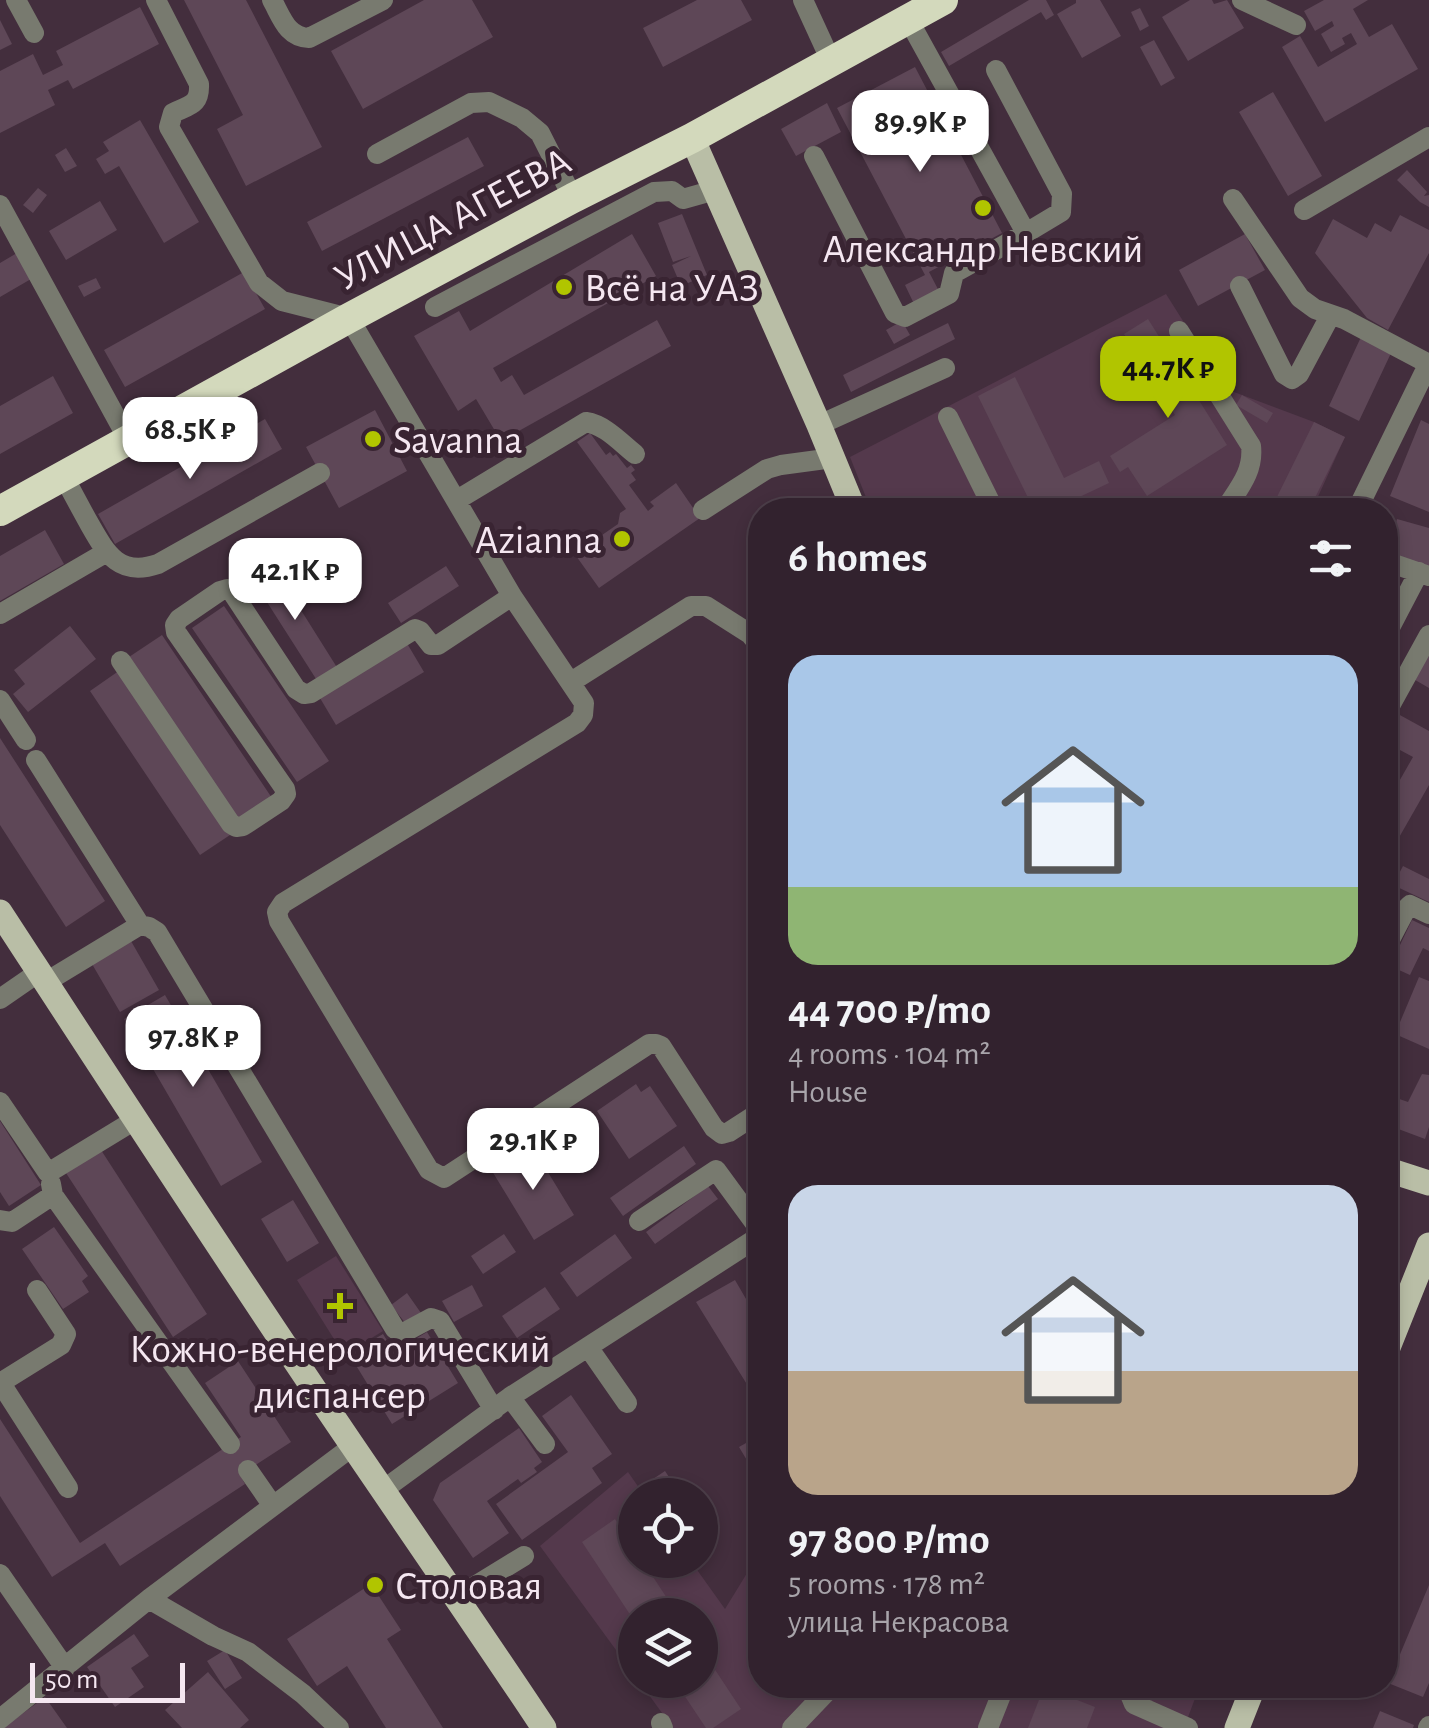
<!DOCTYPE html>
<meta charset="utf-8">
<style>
:root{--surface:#32222e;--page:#3a2a36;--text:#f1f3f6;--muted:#a8a4aa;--line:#4d3f4a;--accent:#b1c500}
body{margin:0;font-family:"Alegreya Sans",sans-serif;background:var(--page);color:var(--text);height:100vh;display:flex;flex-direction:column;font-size:38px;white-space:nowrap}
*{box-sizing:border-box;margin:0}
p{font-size:32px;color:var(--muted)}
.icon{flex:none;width:55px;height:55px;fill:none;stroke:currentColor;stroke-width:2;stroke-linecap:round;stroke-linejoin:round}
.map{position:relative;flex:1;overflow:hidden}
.drawer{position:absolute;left:748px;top:498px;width:650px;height:1200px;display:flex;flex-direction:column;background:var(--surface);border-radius:40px;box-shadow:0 5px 15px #0003,0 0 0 2px var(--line)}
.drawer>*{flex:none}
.controls{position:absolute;left:618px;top:1478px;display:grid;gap:20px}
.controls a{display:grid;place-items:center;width:100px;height:100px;border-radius:50%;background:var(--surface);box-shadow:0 5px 15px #0003,0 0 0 2px var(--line);font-size:50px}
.scale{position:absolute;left:30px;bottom:25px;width:155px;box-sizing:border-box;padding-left:10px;border:5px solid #f5e7f1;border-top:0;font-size:28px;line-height:35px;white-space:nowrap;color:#f5e7f1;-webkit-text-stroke:8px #392432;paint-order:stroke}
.price{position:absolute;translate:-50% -85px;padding:0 22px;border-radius:20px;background:#fff;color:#222;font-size:32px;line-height:65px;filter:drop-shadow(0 2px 5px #0008)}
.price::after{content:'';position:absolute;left:50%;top:60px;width:30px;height:22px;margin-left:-15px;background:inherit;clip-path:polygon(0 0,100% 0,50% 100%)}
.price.active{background:var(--accent);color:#111}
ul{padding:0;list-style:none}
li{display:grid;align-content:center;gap:20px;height:530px;padding:0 40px}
li span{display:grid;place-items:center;height:310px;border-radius:30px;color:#555}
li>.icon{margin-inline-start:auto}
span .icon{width:180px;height:180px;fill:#fffc;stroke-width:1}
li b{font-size:42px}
h2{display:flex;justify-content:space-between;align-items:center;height:120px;padding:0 40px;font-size:42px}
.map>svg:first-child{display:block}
.built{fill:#54394c}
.building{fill:#5e4757}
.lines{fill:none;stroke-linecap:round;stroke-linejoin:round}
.minor{stroke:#787a6f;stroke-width:20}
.major{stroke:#b9bea6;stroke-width:25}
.highway{stroke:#d3d9bc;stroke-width:30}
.poi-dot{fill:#b1c500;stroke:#392432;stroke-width:4}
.labels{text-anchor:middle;stroke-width:10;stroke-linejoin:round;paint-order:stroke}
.street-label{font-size:40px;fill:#f5e7f1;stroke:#392432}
.poi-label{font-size:40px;fill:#f5e7f1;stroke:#392432;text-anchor:start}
</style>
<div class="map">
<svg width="1429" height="1728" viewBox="0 0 1429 1728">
<rect width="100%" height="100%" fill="#432e3d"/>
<path class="built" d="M1166,294L1226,389L1314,422L1345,437L1312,510H871L850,457Z
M336,1256L383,1331L344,1355L297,1280Z
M628,1472L644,1495H635V1560H690L725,1609L760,1552V1685H1200L1184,1728H673L638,1680H700V1615H635V1676L540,1546Z"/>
<path class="building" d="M184,0H246L322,147L246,186L217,129L243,115Z
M424,0H472L493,37L363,109L331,51Z
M697,0H741L752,20L663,67L643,28Z
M1029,0H1046L1054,15L1046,20L1041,12L949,66L941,52Z
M1076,0H1100L1121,36L1082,58L1057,14L1076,3Z
M1190,0H1212L1214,4L1227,0L1244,28L1188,61L1162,17Z
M1324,0H1368L1353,9L1369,37L1392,24L1418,69L1325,122L1282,47L1300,36L1318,67L1357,44L1351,33L1342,38L1345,44L1331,52L1321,34L1334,26L1332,21L1315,31L1304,11Z
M140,7L159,44L73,89L68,80L48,90L55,105L0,133V71L33,54L43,75L63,65L56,51Z
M1140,8L1149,26L1140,31L1131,12Z
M0,20L12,44L0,50Z
M1154,40L1175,78L1161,86L1140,47Z
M915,67L1002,233L929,272L940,293L915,306L905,285L925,275L837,108Z
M1273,92L1322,176L1288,196L1239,112Z
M827,103L841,132L796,156L781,129Z
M140,120L199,222L164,243L119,166L105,174L96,159L109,151L103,142Z
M468,137L484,166L322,251L307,222Z
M66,148L77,166L65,172L55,155Z
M1407,170L1427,192L1424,196L1429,195V207L1420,202L1397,180Z
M38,188L47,195L33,213L23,205Z
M100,201L117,230L66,260L49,231Z
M682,214L707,275L681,286L672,265L691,256L673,262L658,223Z
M1400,215L1429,230V253L1388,330L1367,318L1315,253L1333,219L1367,238L1375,223L1391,232Z
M632,234L656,276L493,368L501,382L512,375L524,395L657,320L671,346L501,441L476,399L458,411L414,336L459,311L470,331Z
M1245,234L1265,270L1198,306L1179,270Z
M17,253L31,279L0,297V263Z
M244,272L265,309L125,387L104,350Z
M96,278L101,288L84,297L78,286Z
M1148,319L1227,445L1147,496L1128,467L1120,472L1110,456L1175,415L1124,334Z
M902,321L910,335L894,344L886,330Z
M948,323L955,339L851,392L843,375Z
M1361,337L1392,351L1359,421L1329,406Z
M53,376L73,413L0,454V406Z
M1015,377L1064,478L1099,461L1109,483L1052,510H1034L978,396Z
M1242,395L1273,413L1267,423L1236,405Z
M375,410L407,471L339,508L306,447Z
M265,419L282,449L115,544L98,514Z
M1421,420L1429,424V512L1390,496Z
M1314,422L1345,437L1309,510H1293L1275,501Z
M590,433L606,455L610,452L613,456L616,454L627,468L631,465L635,470L631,473L636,480L629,485L648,511L654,506L650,502L676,483L700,518L599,588L569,546L584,536L589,544L618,524L620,513L626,509L577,442Z
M1397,519L1429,528V570L1386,558Z
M45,530L64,564L0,601V556Z
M272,564L338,669L318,682L251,577Z
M446,566L459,586L401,623L388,603Z
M224,606L329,761L297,782L192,628Z
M70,626L96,659L28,712L13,694L25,684L14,670Z
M162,635L274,801L239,825L126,659Z
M405,640L424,672L336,725L317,693Z
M1429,643V688L1410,677Z
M123,668L233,833L200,855L90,691Z
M1398,714L1429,731V785L1385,862V806L1413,757L1385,742V736Z
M0,738L105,901L66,927L0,825Z
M1403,866L1429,879V902L1393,885Z
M1412,920L1429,928V951L1423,948L1410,975L1390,966Z
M131,941L159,990L120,1012L92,964Z
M1419,977L1429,981V1049L1395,1034Z
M165,995L262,1162L221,1186L124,1019Z
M1422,1074L1429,1075V1127L1425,1139L1385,1124V1094L1408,1102Z
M636,1084L641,1092L650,1086L677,1126L629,1159L597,1111Z
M0,1121L41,1185L9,1206L0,1192Z
M532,1146L574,1215L534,1240L492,1171Z
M684,1146L696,1164L623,1216L610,1198Z
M101,1150L207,1314L173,1337L66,1173Z
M708,1186L718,1199L655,1244L646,1232Z
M293,1200L319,1243L287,1262L261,1219Z
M54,1227L88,1276L82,1281L89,1292L63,1309L22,1249Z
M504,1234L516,1252L483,1274L471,1256Z
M615,1234L632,1258L577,1297L560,1273Z
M735,1280L760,1323V1396L756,1399L696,1302Z
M472,1285L483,1306L454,1322L442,1301Z
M545,1287L560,1309L517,1338L502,1316Z
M407,1293L421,1313L406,1324L391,1305Z
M427,1332L458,1383L392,1424L349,1354L383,1334L394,1352Z
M238,1361L291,1442L240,1475L245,1484L120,1566L105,1543L52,1577L0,1496V1419L80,1543L241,1437L205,1383Z
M571,1395L612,1454L592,1468L602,1483L522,1540L496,1504L568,1452L542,1416Z
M519,1428L542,1462L534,1468L537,1472L521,1483L518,1479L487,1501L509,1533L473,1558L433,1500L440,1483Z
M760,1435V1468L754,1472L739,1447Z
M665,1471L681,1495H650L644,1485Z
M615,1519L635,1549V1560H642L678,1615H635V1622L582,1542Z
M371,1584L401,1630L387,1639L443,1728H386L347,1666L317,1686L287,1639Z
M1429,1585V1683L1423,1697L1388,1683Z
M134,1634L149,1656L131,1668L144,1687L115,1707L87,1667Z
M700,1647L741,1709L713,1728H706L674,1680H700Z
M225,1650L242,1678L225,1689L207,1661Z
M208,1672L249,1720L240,1728H182L165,1710Z
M1112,1685H1159L1152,1701Z
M1044,1687L1095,1707L1087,1728H1028Z
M45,1697L67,1728H3Z
M1380,1711L1414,1725L1413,1728H1373Z"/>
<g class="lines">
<path class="minor" d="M16,0L34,33
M156,0L199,84C200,105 190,105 173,113L169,127L259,283L282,301L349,318L512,596L584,703L583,715L577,723L283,903L277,912L279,921L429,1170L444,1178L649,1044H656L661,1046L714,1128L722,1134L729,1132L760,1112
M272,0C282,18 287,37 309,38L383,0
M803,0L831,61
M1242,0L1296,25
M908,19L1026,233L1061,212L1062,194L996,70
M377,154L471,103L489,102L522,118L540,133L573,198
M814,156L895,313L905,317L949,294L954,273L1026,233
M1233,199L1300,298L1315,309L1344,319L1429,364
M0,205L129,441
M1304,210L1429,137
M1240,286L1284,374L1292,379L1299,374L1330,316
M435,307L654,192L672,191L683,199L715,190
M1179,331L1251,446C1254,472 1238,489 1225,510
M948,417L994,510
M819,425L945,368
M63,475C72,492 81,509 90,525C107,555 120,577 158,564L320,473
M457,500L586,422C605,425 620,442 635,454
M703,510L767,469L781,465L833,458
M1357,510L1429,363
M1385,561L1429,576
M0,614L105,553
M1385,637L1419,572
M121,661L231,824L236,827L243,826L281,801L286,794L285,789L176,632L175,625L179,619L220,591L227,589L232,592L296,689L304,694L311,693L415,629L420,631L431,645H438L512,596
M571,682L691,606H706L750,634L760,646
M0,700L26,740
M1385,715L1429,635
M36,760L140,925
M1385,764L1387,768L1385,772
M1385,949L1406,909L1410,905L1429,914
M46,982L140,925L149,927L157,932L395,1329L403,1333L431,1318L440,1321L494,1410
M0,999L39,972
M0,1102L48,1173L135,1120
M53,1195L230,1444
M0,1220L12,1222L53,1195L51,1184
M639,1221L716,1170L760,1230
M588,1347L627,1403
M0,1382L68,1488
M0,1383L61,1345L66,1334L37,1290
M510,1397L545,1444
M248,1470L273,1506
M383,1490L510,1397L760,1236
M0,1574L65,1668
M457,1597L524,1556
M149,1599L213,1636L248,1652L303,1694L339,1728
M1111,1685L1129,1692L1134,1704L1188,1728
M0,1719L149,1599L353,1446
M661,1723L663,1728
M792,1728L833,1685
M988,1728L1005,1685
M1428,1728L1429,1726"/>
<path class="major" d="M692,138L819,425L854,510
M0,912C116,1090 232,1269 352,1445C416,1539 481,1633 544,1728
M1385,1169L1429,1183
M1385,1355L1429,1245
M1237,1728L1254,1685"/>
<path class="highway" d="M0,511L349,318L573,198L692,138L943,0"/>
</g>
<g class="poi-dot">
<circle cx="983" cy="208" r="10"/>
<circle cx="564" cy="287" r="10"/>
<circle cx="373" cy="439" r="10"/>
<circle cx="622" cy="539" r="10"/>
<path d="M335 1291h10v10h10v10h-10v10h-10v-10h-10v-10h10z"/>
<circle cx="375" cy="1585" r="10"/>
</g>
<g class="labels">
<g class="street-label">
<text transform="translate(452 218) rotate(-28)" y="14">УЛИЦА АГЕЕВА</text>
</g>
<g class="poi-label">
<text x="983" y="262" text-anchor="middle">Александр Невский</text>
<text x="584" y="301">Всё на УАЗ</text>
<text x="393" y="453">Savanna</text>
<text x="602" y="553" text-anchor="end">Azianna</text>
<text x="340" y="1362" text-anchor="middle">Кожно-венерологический<tspan x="340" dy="46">диспансер</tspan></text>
<text x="395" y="1599">Столовая</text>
</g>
</g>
</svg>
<div class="controls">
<a><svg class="icon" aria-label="locate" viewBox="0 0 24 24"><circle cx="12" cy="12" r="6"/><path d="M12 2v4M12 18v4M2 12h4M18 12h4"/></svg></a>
<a><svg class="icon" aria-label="layers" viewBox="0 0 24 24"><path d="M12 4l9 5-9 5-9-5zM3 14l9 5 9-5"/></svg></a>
</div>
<div class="scale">50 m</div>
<b class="price" style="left:920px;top:175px">89.9K ₽</b>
<b class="price active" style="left:1168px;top:421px">44.7K ₽</b>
<b class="price" style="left:190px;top:482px">68.5K ₽</b>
<b class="price" style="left:295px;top:623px">42.1K ₽</b>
<b class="price" style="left:193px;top:1090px">97.8K ₽</b>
<b class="price" style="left:533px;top:1193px">29.1K ₽</b>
<section class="drawer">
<h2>6 homes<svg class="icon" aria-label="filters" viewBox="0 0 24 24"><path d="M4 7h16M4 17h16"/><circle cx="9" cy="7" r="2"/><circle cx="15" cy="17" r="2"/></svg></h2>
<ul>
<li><span style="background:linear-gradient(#a9c7e8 75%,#8fb573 0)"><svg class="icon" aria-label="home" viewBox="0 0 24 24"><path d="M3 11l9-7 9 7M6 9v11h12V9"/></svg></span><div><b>44 700 ₽/mo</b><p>4 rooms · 104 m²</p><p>House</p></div></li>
<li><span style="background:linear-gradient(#c9d6e8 60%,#b9a48a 0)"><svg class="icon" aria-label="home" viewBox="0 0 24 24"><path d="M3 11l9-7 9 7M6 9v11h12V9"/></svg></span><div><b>97 800 ₽/mo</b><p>5 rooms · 178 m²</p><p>улица Некрасова</p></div></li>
</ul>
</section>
</div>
